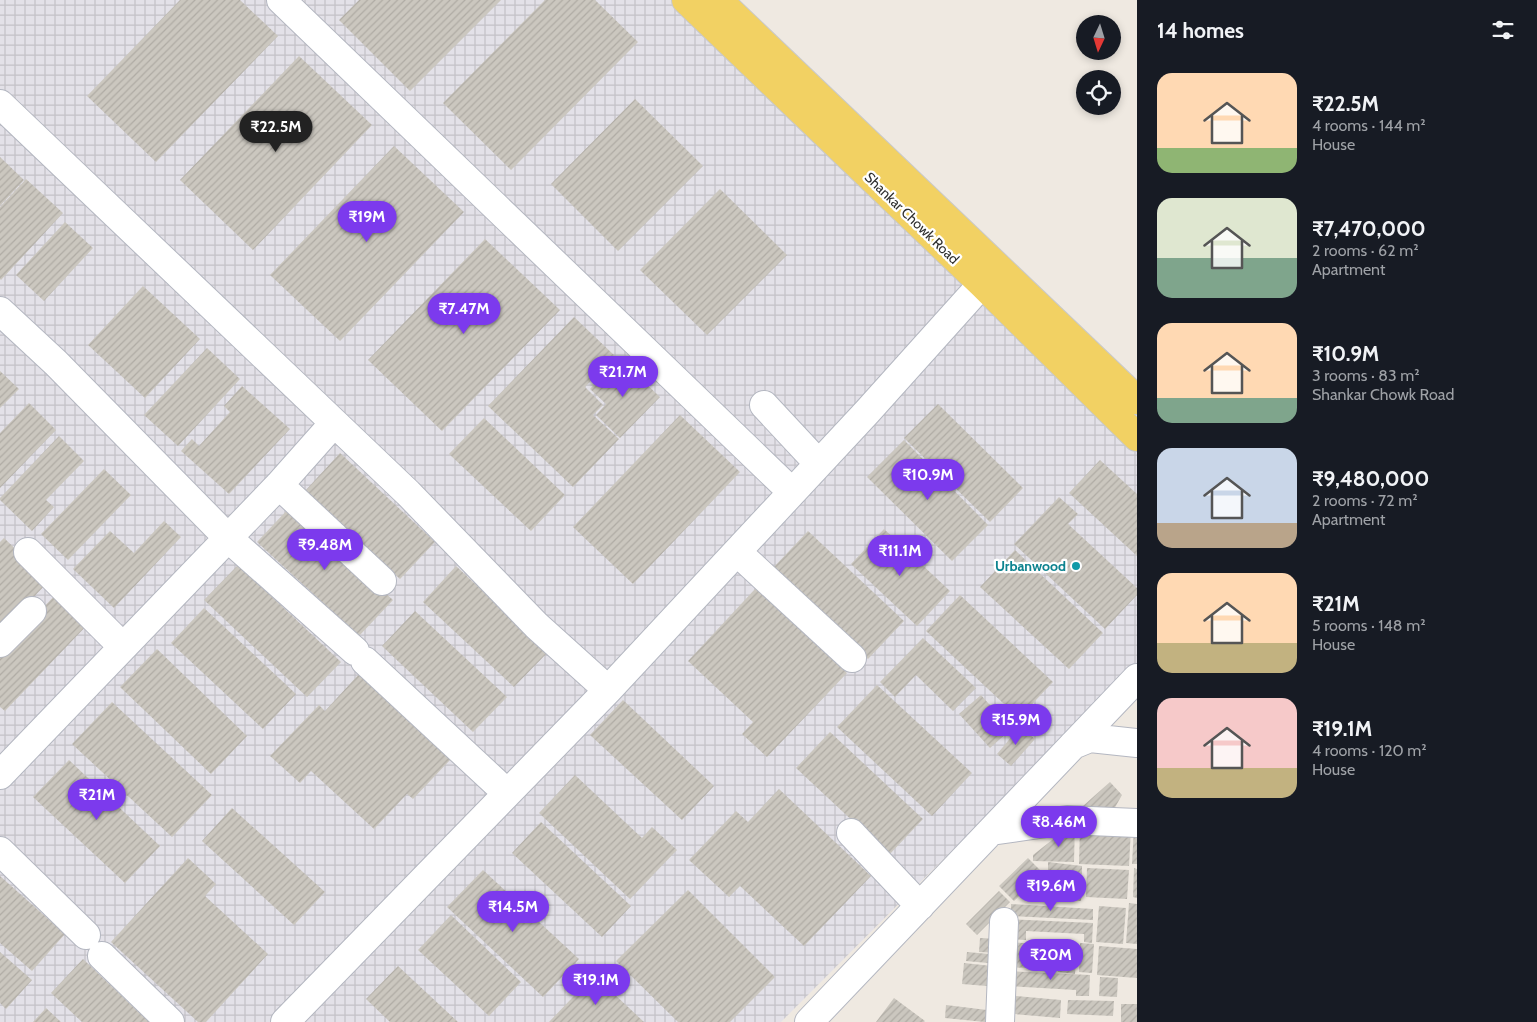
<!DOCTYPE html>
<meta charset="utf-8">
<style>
:root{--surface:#171b24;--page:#20242c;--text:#f1f3f6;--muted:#9ea1a6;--accent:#7c3aed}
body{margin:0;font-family:Cabin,sans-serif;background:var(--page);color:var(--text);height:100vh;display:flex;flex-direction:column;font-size:19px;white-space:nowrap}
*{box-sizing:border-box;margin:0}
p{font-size:16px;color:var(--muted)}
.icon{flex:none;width:28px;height:28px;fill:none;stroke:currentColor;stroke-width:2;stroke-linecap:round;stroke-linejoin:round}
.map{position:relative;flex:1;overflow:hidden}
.side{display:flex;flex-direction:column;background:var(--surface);width:400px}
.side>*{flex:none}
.needle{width:32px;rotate:184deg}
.controls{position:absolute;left:1076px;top:15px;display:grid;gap:10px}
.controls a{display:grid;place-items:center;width:45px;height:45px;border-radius:50%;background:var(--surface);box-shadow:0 2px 8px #0003;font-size:25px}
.price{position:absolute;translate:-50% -42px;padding:0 11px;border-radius:18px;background:var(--accent);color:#fff;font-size:16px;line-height:32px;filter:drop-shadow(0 1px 2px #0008)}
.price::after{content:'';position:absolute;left:50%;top:30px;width:15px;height:11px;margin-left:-8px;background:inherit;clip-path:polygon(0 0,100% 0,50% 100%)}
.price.selected{background:#222;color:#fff}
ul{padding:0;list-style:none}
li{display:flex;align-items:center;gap:15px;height:125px;padding:0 20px}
li span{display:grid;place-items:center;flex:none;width:140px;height:100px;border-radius:15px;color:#555}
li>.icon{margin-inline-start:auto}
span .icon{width:60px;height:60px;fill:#fffc;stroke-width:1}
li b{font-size:21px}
h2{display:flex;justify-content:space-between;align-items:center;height:60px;padding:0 20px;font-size:21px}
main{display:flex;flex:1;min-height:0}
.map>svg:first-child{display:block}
.industrial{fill:url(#industrial-grid)}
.building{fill:url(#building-hatch)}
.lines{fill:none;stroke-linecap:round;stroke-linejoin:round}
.minor-casing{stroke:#b4b7c1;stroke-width:30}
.major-casing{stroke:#c9c9c9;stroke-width:30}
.minor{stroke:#fff;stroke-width:28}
.major{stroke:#f2d163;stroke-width:28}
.culture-dot{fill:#0f9aa8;stroke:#fff;stroke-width:2}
.labels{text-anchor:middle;stroke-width:4.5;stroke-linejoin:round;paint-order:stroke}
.street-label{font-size:14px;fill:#2e2e2e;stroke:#fff}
.culture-label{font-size:14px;font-weight:bold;fill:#0d838f;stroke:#fff;text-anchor:end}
</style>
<main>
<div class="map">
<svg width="1137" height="1022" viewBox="0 0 1137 1022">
<defs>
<pattern id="industrial-grid" width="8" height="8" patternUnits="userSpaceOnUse" patternTransform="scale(1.25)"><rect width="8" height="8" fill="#e3e1e8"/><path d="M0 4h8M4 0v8" fill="none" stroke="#c3c1c7"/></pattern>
<pattern id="building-hatch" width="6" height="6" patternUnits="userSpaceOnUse" patternTransform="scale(1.25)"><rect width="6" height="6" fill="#cbc7bf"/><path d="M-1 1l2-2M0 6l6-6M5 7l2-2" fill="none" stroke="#afaba4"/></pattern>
</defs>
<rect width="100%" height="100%" fill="#efe9e1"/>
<path class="industrial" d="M0,0H683L1137,435V665L781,1022H0Z"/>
<path class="building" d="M180,0H240L278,36L156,162L87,96Z
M359,0H501L410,91L339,20Z
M545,0H595L638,42L511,170L443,103Z
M299,56L372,125L253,250L180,180Z
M635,99L703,166L618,251L551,184Z
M394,146L464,212L340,341L270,275Z
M0,157L24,180L0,206Z
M26,179L63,213L1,280L0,279V207Z
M720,189L787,255L707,335L640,270Z
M65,222L93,248L44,301L16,275Z
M485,239L560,310L442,431L368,360Z
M143,286L200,339L145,398L88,345Z
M574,317L615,356L585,387L603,405L593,415L619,439L573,487L488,406Z
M207,348L240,379L178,446L144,415Z
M619,358L660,397L620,438L596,415L606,404L590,389Z
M0,371L19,389L0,408Z
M242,386L290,429L229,494L181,451L192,439L199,446L230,412L224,406Z
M29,403L56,430L0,488V433Z
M938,404L1023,488L990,522L904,438Z
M680,415L740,472L633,584L573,527Z
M484,418L565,495L531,531L449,454Z
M59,436L84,461L46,500L54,507L32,531L0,500V498Z
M904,440L988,525L952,561L867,477Z
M340,453L435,542L400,579L305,491Z
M1100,460L1137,494V556L1069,493Z
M104,469L131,495L68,560L41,534Z
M1059,497L1078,514L1068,524L1137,588V595L1105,629L1014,544Z
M291,506L393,600L359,636L257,542Z
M164,521L181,537L114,608L73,569L110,531L134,553Z
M884,529L950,591L917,626L851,564Z
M808,531L904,621L868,659L772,569Z
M4,538L49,581L0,632V542Z
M1015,550L1103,633L1069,669L980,587Z
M238,565L341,662L307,697L204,600Z
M456,566L548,652L514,687L423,602Z
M756,588L847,673L767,757L742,734L753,722L688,661Z
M59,591L91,621L5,711L0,707V653Z
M960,595L1053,682L1019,718L926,631Z
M204,608L296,694L263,729L171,643Z
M415,611L507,697L473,732L382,646Z
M923,638L976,688L953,711L916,675L895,697L880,682Z
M157,649L247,736L211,774L120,687Z
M359,674L451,759L413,799L407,794L374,829L311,771L300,783L270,756L319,705L325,711Z
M877,685L972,773L932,816L837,727Z
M981,695L1011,729L990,748L959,714Z
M623,700L714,786L682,820L590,735Z
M112,702L212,795L172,837L72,744Z
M1020,727L1035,739L1011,766L997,754Z
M830,732L923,819L889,855L796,768Z
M69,760L160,846L125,883L33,797Z
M575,775L642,838L652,827L677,850L630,899L539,813Z
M1110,782L1122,795L1109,818L1074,814Z
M779,789L871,876L804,946L740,886L729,897L689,860L736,811L748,822Z
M232,808L325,892L294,925L202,841Z
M541,822L631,906L602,937L512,853Z
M1075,822L1074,862L1033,861V855Z
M1080,826L1131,828L1129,866L1079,864Z
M1134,827H1137V864H1132Z
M188,858L216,884L205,896L268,954L206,1022H198L111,942Z
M1028,858L1043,873L1014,901L999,886Z
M1048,862L1082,866V874L1048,871Z
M1087,868L1129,870L1127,899L1086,897Z
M1134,868L1137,869V898L1133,897Z
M483,870L579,959L543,997L447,907Z
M0,876L65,934L32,971L0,943Z
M1047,876L1080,878V888L1046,886Z
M1031,888L1082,890L1081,901L1030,899Z
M688,890L775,977L730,1022H678L616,961Z
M999,891L1010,902L977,935L966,924Z
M1129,903L1137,904V944L1126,943Z
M1011,904L1093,909V920L1011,916Z
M1099,906L1126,908L1123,944L1096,942Z
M451,915L521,982L489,1016L418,950Z
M1008,919L1093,923L1092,943L1084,942V934L1026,931V940L1007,939Z
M980,938L1001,939L1000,953L979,952Z
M1008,942L1054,945L1053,969L1007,967Z
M1060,943L1077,944L1075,974L1058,972Z
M1080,943L1094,944L1092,973L1079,972Z
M1099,946L1137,949V978L1097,975Z
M0,952L32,980L6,1009L0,1003Z
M967,952L1000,955L999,964L966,961Z
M83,959L149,1022H82L51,993Z
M964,963L1001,967L999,987L962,984Z
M398,966L458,1022H390L366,999Z
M1008,971L1090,975L1089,996H1076V990L1007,986Z
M594,975L644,1022H549Z
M1100,977L1118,978L1117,997L1099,996Z
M1004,995L1061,1000L1060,1018L1003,1013Z
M894,998L925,1021L924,1022H876Z
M1068,1000L1114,1001L1113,1016L1067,1014Z
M1121,1004H1137V1022H1121Z
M946,1005L987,1010L985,1022L945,1018Z
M46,1008L61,1022H33Z"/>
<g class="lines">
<defs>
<path id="minor" d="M281,0L792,492
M0,104L408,493L537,626L608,690
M0,311L56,363L228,538L355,651
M764,405L818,463
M279,485L382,581
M28,552L123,647
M737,552L852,658
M0,643L32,611
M365,661L507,793
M1073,745L1090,738L1137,743
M0,775L279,485L334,423
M991,831L1067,820L1137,823
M851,833L920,906
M0,851L86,935
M102,956L170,1022
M285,1022L608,690L867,412L982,284
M809,1022L1137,678
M1000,1022L1004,922"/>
<path id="major" d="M686,0L982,284L1137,437
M718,0L1137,400"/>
</defs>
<use href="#minor" class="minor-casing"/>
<use href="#major" class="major-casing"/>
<use href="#minor" class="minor"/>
<use href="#major" class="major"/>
</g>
<circle class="culture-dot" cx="1076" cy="566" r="5"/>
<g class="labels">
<g class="street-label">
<text transform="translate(912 218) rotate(44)" y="5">Shankar Chowk Road</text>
</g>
<g class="culture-label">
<text x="1066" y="571">Urbanwood</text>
</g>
</g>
</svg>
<div class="controls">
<a><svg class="needle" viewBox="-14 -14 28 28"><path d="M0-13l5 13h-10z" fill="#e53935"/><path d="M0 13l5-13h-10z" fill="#9ea1a6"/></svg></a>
<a><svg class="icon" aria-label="locate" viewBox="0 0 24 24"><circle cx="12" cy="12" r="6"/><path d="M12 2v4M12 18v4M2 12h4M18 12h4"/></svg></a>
</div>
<b class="price selected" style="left:276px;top:153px">₹22.5M</b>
<b class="price" style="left:367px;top:243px">₹19M</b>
<b class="price" style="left:464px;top:335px">₹7.47M</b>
<b class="price" style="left:623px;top:398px">₹21.7M</b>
<b class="price" style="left:928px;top:501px">₹10.9M</b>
<b class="price" style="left:325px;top:571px">₹9.48M</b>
<b class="price" style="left:900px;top:577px">₹11.1M</b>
<b class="price" style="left:1016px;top:746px">₹15.9M</b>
<b class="price" style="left:97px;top:821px">₹21M</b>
<b class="price" style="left:1059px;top:848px">₹8.46M</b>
<b class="price" style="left:1051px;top:912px">₹19.6M</b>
<b class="price" style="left:513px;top:933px">₹14.5M</b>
<b class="price" style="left:1051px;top:981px">₹20M</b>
<b class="price" style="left:596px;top:1006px">₹19.1M</b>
</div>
<section class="side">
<h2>14 homes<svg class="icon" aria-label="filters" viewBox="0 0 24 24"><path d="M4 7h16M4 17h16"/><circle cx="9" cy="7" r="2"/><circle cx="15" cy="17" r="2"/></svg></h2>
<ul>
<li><span style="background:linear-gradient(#ffd9b3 75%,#8fb573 0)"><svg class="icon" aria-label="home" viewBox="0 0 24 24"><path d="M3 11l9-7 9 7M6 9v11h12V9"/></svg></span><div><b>₹22.5M</b><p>4 rooms · 144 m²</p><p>House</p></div></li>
<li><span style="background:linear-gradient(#dfe7d0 60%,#7fa58c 0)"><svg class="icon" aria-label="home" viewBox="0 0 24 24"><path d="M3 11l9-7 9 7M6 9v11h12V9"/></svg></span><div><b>₹7,470,000</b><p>2 rooms · 62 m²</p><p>Apartment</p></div></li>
<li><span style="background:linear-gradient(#ffd9b3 75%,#7fa58c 0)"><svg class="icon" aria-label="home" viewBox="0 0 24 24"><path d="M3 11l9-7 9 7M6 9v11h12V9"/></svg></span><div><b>₹10.9M</b><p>3 rooms · 83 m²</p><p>Shankar Chowk Road</p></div></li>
<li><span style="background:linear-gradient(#c9d6e8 75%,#b9a48a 0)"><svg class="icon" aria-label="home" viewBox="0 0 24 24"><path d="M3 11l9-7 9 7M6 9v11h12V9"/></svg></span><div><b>₹9,480,000</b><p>2 rooms · 72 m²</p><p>Apartment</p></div></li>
<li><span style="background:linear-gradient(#ffd9b3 70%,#c2b280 0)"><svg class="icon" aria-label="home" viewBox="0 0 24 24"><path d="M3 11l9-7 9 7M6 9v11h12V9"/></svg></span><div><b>₹21M</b><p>5 rooms · 148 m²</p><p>House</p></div></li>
<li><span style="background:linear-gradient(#f6c9c9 70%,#c2b280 0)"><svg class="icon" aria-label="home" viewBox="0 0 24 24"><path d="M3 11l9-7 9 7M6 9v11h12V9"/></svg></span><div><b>₹19.1M</b><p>4 rooms · 120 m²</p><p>House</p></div></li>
</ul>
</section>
</main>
